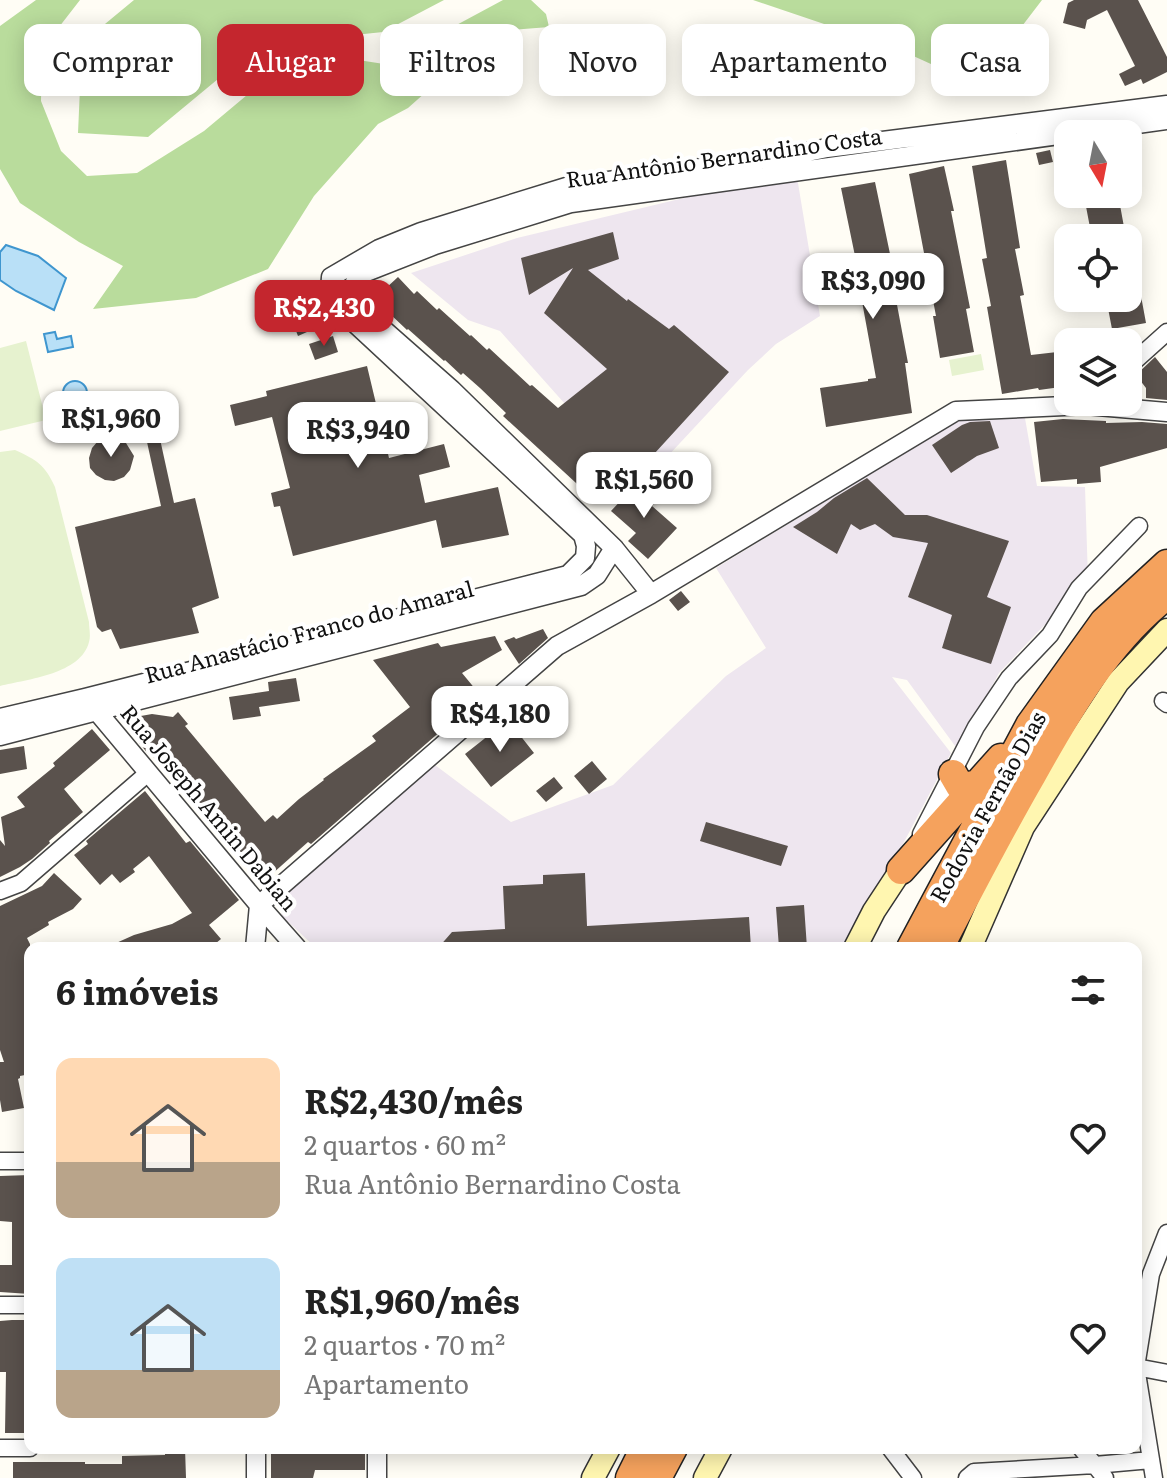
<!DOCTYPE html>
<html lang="pt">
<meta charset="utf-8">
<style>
:root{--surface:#fff;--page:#f2f2f2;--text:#222;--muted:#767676;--accent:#c4262e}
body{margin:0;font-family:Literata,serif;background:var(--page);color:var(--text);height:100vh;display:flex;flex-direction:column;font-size:30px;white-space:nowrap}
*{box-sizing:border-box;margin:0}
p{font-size:26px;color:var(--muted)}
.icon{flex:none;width:44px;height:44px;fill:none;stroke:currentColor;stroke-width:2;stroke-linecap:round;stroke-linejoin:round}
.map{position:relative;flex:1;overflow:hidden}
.panel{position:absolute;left:24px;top:942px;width:1118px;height:512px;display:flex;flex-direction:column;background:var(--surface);border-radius:16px;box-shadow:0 4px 20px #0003}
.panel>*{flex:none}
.guide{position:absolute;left:24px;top:24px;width:1120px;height:72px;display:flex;gap:16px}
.needle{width:52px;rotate:170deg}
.fabs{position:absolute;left:1054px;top:120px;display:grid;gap:16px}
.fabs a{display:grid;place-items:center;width:88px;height:88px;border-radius:16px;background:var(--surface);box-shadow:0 4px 20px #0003;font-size:40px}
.price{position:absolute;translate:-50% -68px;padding:0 18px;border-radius:16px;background:#fff;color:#222;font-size:26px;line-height:52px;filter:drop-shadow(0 2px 4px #0008)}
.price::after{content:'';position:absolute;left:50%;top:48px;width:24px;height:18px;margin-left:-12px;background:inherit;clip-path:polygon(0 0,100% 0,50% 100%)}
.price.selected{background:var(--accent);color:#fff}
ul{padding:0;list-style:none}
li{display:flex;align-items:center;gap:24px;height:200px;padding:0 32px}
li span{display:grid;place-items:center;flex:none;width:224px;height:160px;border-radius:16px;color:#555}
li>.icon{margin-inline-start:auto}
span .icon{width:96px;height:96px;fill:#fffc;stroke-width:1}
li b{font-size:34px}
h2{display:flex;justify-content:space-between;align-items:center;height:96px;padding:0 32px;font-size:34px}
.tag{padding:0 28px;border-radius:16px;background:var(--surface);box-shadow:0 4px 20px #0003;font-size:28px;line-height:72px}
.tag.selected{background:var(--accent);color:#fff}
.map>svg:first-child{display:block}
.industrial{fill:#eee6ef}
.forest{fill:#b9dc9c}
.pitch{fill:#e6f2cf}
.water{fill:#b9e0f7;stroke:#3f96cf;stroke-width:2}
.building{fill:#5a524d}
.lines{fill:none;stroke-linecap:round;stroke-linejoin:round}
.minor-casing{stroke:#444;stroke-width:19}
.tertiary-casing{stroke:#444;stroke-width:21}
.secondary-casing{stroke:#333;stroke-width:25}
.motorway-casing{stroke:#222;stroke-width:31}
.minor{stroke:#fff;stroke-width:16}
.tertiary{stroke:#fff;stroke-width:18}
.secondary{stroke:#fff6b0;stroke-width:22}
.motorway{stroke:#f5a25d;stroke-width:28}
.labels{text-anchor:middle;stroke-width:8;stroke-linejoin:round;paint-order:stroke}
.street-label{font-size:22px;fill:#111;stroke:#fff}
</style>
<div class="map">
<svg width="1167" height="1478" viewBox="0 0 1167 1478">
<rect width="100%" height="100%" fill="#fffdf5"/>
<path class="industrial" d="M796,171L820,316L776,344L748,370L639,487L500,331L468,320L411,273L517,238Z
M1023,407L1037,486L1085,487L1088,579L999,673L958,750L907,680L892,677L951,753L848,948H316L282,916L279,901L435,765L511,822L613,785L726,676L766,648L716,568L961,419Z"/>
<path class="forest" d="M36,0H80L42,49L41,101L61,151L87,176L137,173L204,131L272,74L326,55L384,64L503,0H531L546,14L549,27L511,30L453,68L408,108L378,124L314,196L268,269L196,298L93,309L123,266L79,242L20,203L0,169V26Z
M134,0H444L383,32L259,45L148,137L78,133L82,43Z
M753,0H1042L977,85L898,49Z"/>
<path class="pitch" d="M26,341L46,420L0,431V348Z
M981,354L984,370L952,376L949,360Z
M15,450C37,460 45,465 55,487L89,622C89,628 91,636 89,642C81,674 28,679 0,686V452Z"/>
<path class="water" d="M6,245L38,256L66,278L54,310L16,291L0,280V252Z
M55,332L57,339L71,336L73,347L48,352L44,334Z
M63 393a12 12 0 1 1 24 0a12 12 0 1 1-24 0Z"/>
<path class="building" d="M1074,0H1138L1167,57V72L1143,84L1141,79L1125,86L1119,74L1135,66L1107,10L1087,20L1085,29L1063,23L1068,3Z
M1050,150L1053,162L1039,165L1036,153Z
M1006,160L1020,248L1015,249L1024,295L1020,296L1031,355L1066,351L1068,386L1039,390L1038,388L1002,394L987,307L991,306L982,259L987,258L972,166Z
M944,166L954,211H951L970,308L966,309L974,352L940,358L933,316H936L909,174Z
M875,182L894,273H891L908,363H905L912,413L826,427L820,388L868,381V379L876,378L859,285H861L841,188Z
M1094,194H1118L1126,238H1092L1084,196Z
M613,232L619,259L588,270L627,301L628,299L669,329L674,325L729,372L633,477L618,461L588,494L503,416L506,413L480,388L463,373L461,375L445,360L444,361L408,329L407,330L389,313L386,316L372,301L398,277L414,294L417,291L437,310L439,308L470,336L471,335L487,350L489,348L530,386L532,385L558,408L607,369L544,313L573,268L529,295L521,258Z
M1128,258H1134L1146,323L1112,329L1106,298H1128Z
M299,310L307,332L298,336L289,313Z
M333,336L338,352L315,360L309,344Z
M1155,357L1167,372V400L1146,398V388L1136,375Z
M367,366L389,458L444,444L450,467L419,475L425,503L498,487L509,535L442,548L436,520L293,556L280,506L274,507L271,493L290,488L272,417L235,426L230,405L267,396L266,391Z
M153,407L174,503L195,498L219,598L192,608L199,633L120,649L111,629L102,632L97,627L75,527L161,506L140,410Z
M1063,419L1106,421V423L1142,422L1167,424V448L1100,467L1101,482L1077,484V479L1041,482L1034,422Z
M990,421L999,448L977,456L951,473L932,445L962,425L970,422Z
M107,437L117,438L126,443L134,456L130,470L124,477L114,481L105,480L96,475L90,468L89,458L92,448L98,441Z
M867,478L905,515H927L1009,541L987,597L1011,607L991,664L942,648L952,615L908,597L928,543L893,537L875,524L860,530L851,524L837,554L793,527L817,512L834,498Z
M640,480L659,497L652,506L677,528L648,559L628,541L636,533L611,511Z
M681,591L690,602L678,611L669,600Z
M543,629L548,638L519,664L504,641L514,637L516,639Z
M495,636L502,650L462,673L481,696L311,844L308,842L263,882L231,845L228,847L151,754L149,755L140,744L124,719L152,714L173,717L178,712L188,724L185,726L265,822L273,815L277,819L299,799L324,780L323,779L376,741L372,736L410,707L373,660L438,643L441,647Z
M296,678L300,701L259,707L261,716L233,720L229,697L269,691L268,682Z
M508,720L534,753L491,787L465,754Z
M92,729L110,750L64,789L83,812L49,841L50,843L32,859L20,867L0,877V840L5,846L1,817L25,807L17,797L55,766L53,763Z
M24,746L27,769L0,774V750Z
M592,761L607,779L589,794L574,776Z
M554,777L563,788L546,802L536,791Z
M145,791L186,843L190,841L239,900L209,925L221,939L210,948H105L134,935L172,924L192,913L149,856L133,869L135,872L120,883L112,874L100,885L74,855L88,844L86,841Z
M706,822L788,846L781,866L700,841Z
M54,873L82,899L73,909L48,922L49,925L27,938L30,944V1048L28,1049L30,1074L20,1076V1078L18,1079L24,1108L2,1112L0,1100V1062H4L0,1050V906L42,886Z
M585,873L587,926L749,917L751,948H438L452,932L505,929L503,886L543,884V875Z
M804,905L807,948H779L776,907Z
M30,1175V1294L0,1292V1265H12V1222L0,1221V1176Z
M12,1320H30V1433H5L6,1372H0V1321Z
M165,1448H185L186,1478H13V1462H85V1464H122V1456L165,1455Z
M271,1450L365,1451V1470H315L313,1478H271Z"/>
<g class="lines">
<defs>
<path id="minor" d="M1128,367L1167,332
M1163,701L1167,704
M921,834L976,727L1009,678L1050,635L1079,588L1139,526
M0,891L21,883L148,773
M0,1161H30
M0,1305H30
M1136,1367L1167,1373
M0,1448H30
M890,1448L913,1478
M1081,1448L1105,1478
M967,1478L974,1472L1095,1465L1151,1460
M1154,1478L1136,1367L1151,1274L1167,1233"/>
<path id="tertiary" d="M651,594L614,548L452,390L360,309L354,301L351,291L356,280L364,273L435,245L571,203L1167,120
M90,703L259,905L297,948
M0,718L85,698L568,575L585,558L586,546L583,535L333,303L330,290L331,277L379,249L421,232L566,187L793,155L827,148L1167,105
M0,736L581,586L597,575L614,548
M255,948L259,905L557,646L651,594L956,411L1086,405L1167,412
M256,1448V1478
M377,1448V1478"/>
<path id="secondary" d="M855,948L874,911L901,870
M970,948L1023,827L1118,682L1167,630
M593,1478L609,1448
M705,1478L721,1448"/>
<path id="motorway" d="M953,774L960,786L965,787L978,784
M901,870L1001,758
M911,948L1030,725L1104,622L1167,564
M939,948C969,890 999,832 1032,775C1068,710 1108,641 1167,595
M630,1478L645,1448
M657,1478L673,1448"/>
</defs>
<use href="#minor" class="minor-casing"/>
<use href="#tertiary" class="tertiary-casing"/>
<use href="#secondary" class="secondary-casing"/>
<use href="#motorway" class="motorway-casing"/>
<use href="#minor" class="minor"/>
<use href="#tertiary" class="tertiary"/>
<use href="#secondary" class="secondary"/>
<use href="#motorway" class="motorway"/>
</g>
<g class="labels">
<g class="street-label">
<text transform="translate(724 158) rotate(-8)" y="8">Rua Antônio Bernardino Costa</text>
<text transform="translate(309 632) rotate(-15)" y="8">Rua Anastácio Franco do Amaral</text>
<text transform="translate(988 807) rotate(-61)" y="8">Rodovia Fernão Dias</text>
<text transform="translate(209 808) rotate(50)" y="8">Rua Joseph Amin Dabian</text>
</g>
</g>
</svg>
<div class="fabs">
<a><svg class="needle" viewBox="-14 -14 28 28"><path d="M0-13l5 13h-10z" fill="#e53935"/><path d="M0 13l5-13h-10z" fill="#767676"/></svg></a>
<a><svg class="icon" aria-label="locate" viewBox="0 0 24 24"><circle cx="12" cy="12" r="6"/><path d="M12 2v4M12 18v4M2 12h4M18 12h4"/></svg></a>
<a><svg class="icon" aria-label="layers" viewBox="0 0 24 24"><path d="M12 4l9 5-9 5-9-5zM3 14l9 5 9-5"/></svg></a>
</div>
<b class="price" style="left:873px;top:321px">R$3,090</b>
<b class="price selected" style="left:324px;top:348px">R$2,430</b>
<b class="price" style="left:111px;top:459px">R$1,960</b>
<b class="price" style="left:358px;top:470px">R$3,940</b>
<b class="price" style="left:644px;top:520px">R$1,560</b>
<b class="price" style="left:500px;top:754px">R$4,180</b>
<div class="guide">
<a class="tag">Comprar</a>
<a class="tag selected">Alugar</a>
<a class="tag">Filtros</a>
<a class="tag">Novo</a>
<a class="tag">Apartamento</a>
<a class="tag">Casa</a>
</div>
<section class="panel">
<h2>6 imóveis<svg class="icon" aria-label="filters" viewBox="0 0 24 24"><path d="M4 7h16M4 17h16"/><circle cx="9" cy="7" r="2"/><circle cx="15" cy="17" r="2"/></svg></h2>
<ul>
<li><span style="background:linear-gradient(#ffd9b3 65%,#b9a48a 0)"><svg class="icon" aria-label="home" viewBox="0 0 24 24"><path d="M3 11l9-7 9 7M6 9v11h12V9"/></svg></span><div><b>R$2,430/mês</b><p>2 quartos · 60 m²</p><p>Rua Antônio Bernardino Costa</p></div><svg class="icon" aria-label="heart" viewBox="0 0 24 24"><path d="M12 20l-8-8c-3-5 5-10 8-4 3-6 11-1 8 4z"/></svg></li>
<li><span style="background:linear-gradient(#bfe0f5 70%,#b9a48a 0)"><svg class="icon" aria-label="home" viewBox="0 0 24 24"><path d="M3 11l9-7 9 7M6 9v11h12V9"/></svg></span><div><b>R$1,960/mês</b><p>2 quartos · 70 m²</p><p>Apartamento</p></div><svg class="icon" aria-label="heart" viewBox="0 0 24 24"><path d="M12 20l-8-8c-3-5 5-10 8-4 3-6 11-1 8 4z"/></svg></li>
</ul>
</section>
</div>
